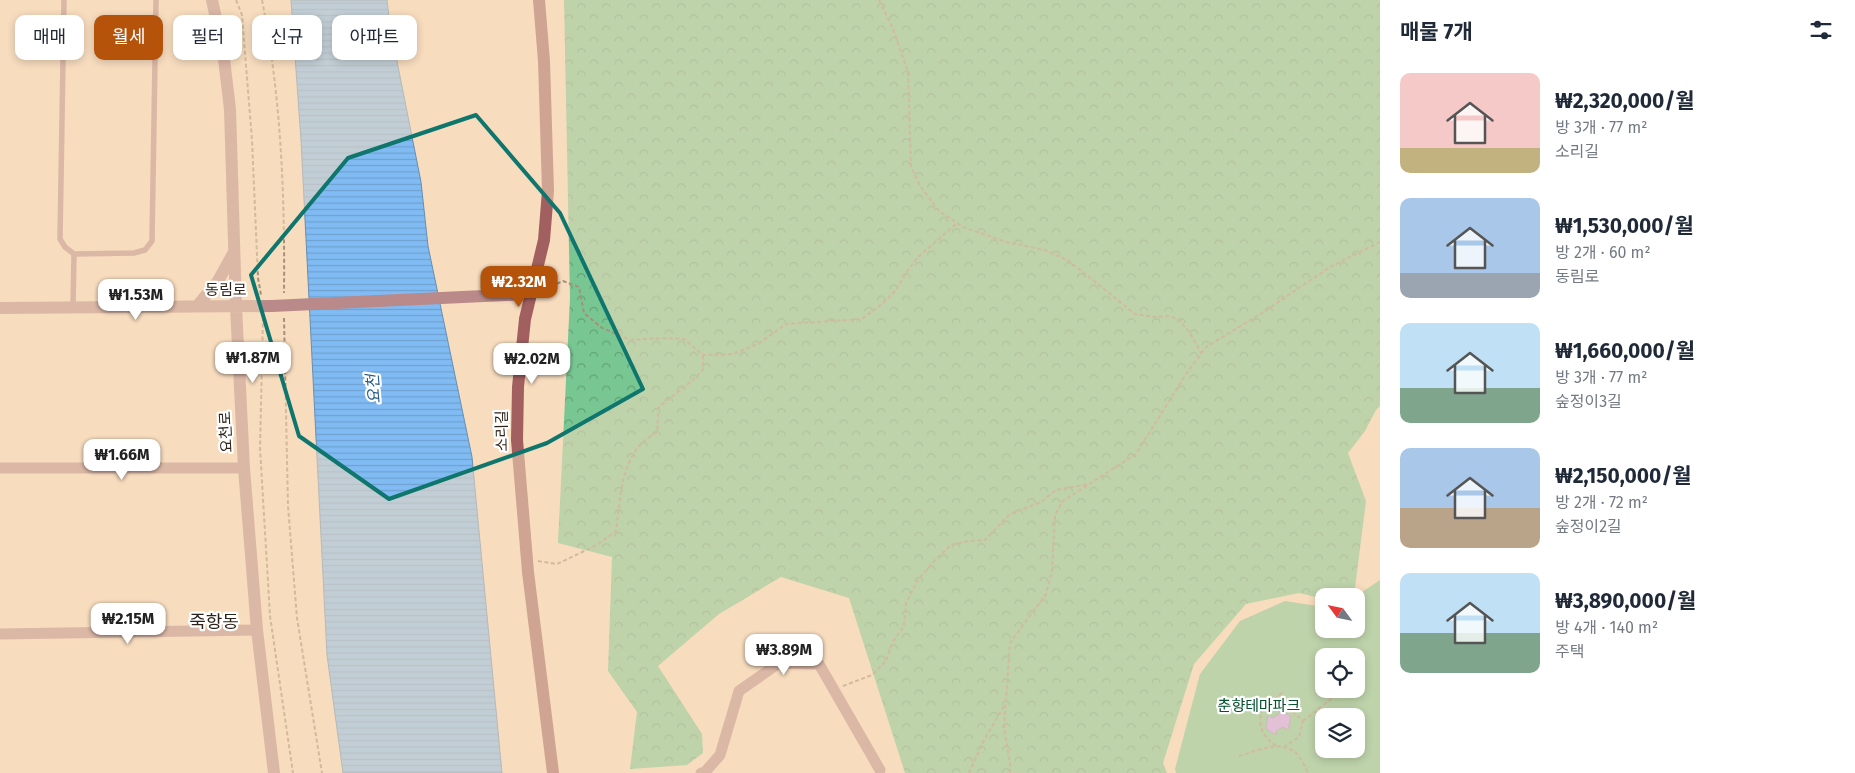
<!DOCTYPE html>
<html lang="ko">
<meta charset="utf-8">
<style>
:root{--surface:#fff;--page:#f6f6f7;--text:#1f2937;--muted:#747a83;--accent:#b45309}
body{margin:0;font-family:"Fira Sans","Noto Sans KR",sans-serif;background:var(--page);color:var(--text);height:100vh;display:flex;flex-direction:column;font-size:19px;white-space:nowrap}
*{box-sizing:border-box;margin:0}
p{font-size:16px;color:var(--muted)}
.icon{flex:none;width:28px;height:28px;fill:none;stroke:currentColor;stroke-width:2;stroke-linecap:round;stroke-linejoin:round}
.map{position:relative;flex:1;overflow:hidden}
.details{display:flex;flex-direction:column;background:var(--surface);width:475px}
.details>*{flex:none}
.top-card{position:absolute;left:15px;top:15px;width:475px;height:45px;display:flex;gap:10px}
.needle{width:32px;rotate:303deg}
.fabs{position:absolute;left:1315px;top:588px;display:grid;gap:10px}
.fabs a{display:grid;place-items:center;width:50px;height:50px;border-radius:10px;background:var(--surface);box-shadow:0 2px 8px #0003;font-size:25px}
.price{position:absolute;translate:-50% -42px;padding:0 11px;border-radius:10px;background:#fff;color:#222;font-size:16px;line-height:32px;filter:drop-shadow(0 1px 2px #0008)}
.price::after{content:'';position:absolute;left:50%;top:30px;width:15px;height:11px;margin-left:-8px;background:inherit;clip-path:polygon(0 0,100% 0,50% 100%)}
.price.active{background:var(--accent);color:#fff}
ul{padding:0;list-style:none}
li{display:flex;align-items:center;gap:15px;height:125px;padding:0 20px}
li span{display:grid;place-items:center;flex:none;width:140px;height:100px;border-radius:10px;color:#555}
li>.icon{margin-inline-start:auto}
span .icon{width:60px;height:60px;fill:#fffc;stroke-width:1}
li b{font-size:21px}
h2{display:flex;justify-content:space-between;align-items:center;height:60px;padding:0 20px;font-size:21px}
.chip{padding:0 18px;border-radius:10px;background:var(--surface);box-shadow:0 2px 8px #0003;font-size:18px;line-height:45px}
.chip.active{background:var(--accent);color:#fff}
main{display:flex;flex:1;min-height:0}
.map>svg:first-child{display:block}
.forest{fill:url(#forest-crowns)}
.park{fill:#78c793;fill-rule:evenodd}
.water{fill:url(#water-rules);stroke:#678eb1}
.building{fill:#c8a1f7;stroke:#9d8fb0}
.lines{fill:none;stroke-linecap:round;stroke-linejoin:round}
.path{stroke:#a5917a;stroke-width:2;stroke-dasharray:4 2.5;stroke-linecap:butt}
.service{stroke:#b98a89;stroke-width:5.5}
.minor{stroke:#b98a89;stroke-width:11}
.tertiary{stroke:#b98a89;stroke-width:12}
.secondary{stroke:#a15f5f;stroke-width:12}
.tertiary-bridge{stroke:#b98a89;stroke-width:12}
.marked{fill:none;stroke:#0f766e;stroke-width:4;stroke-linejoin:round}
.labels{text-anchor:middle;stroke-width:4.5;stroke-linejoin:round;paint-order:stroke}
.street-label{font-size:15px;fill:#2c2217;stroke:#fff}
.park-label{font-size:15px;fill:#04512b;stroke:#fff}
.water-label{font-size:16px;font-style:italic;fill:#255b89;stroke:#fff}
.quarter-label{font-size:18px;fill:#2c2217;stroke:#fff}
</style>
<main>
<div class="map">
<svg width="1380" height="773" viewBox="0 0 1380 773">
<defs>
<pattern id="forest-crowns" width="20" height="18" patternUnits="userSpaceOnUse" patternTransform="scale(1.25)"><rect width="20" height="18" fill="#78c793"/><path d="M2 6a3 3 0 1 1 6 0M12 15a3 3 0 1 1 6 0" fill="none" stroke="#63a177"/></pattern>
<pattern id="water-rules" width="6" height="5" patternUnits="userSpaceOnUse" patternTransform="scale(1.25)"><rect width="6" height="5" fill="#80bcf3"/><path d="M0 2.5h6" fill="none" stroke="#6fa1d0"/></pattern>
</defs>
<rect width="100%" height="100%" fill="#f7dcbe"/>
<path class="forest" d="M564,0H1380V406L1376,410L1365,431L1348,453L1366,501L1354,596H1324V599L1299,593L1246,604L1194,664L1163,763L1167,773H905L849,598L781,577L719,614L658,666L702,734L703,753L687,765L630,769L637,712L608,671L612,557L558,543L570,298Z"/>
<path class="park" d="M1380,580V773H1176L1175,769L1200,674L1240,621L1285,601L1324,607V629H1356V596ZM1324,656H1356V689H1324ZM1324,716H1356V749H1324Z"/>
<path class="water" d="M291,0H387L390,26L421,182L428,246L472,457L502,773H343L327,655L301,140Z"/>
<path class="building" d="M1281,709L1291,717L1288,730L1283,727L1276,731V735L1266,729L1268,715L1272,718L1278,715Z"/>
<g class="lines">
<path class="path" d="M236,0L242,15L252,140L258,278L261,295
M262,0C281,96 285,195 284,293
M879,0L893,29L908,72L911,166L920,186L939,211L963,227L1006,242L1045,250L1069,261L1135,314L1154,317L1170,316L1180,321L1190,333L1201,353
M545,289L563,281L579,287L584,313L602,328L631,340L662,338L684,339L703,355L733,354L758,344L786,324L862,319L882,304L896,290L906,273L917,258L957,223
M263,317L260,448L270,616L293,773
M284,318L288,506L297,618L322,773
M538,561L557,564L597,545L616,531C620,502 620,472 638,447C643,441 651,436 657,432L659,407C674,394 690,384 703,370V355
M843,686L872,675L886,661L892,643L904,626L906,603L918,580L935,560L951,545L969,541L985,540L1010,514L1041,502L1056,490L1088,484
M1303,721L1331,699L1352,689
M1276,746C1261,735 1258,726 1262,708L1282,693L1284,704L1303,721L1299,737L1285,746
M1239,756C1257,751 1280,739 1296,753C1301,758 1305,767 1308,773
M969,773L984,740L1004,706
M1010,773V764L1004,727L1010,643L1046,594L1052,571L1055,515L1063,501L1136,454L1186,374L1206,347L1262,313L1330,267L1380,242"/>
<path class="service" d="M64,0L60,239L65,247L74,254L73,307
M21,28L63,27
M74,254L134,253L145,250L152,241L156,0"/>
<path class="minor" d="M0,468H244
M0,634L257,630
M701,773L705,772L720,755L739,691L779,663L819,664L880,770"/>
<path class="tertiary" d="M212,0L223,51L230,109L236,307L244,468L257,630L274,773
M505,295L531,294
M197,306L218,281L234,252
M0,308L272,306"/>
<path class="secondary" d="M539,0L544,61L548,191L544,240L525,319L518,387L517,440L528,572L553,773"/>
<path class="tertiary-bridge" d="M272,306L505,295"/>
</g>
<path d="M0 0H1380V773H0ZM476,115L560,213L643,389L547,443L389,499L299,436L251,275L348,158Z" fill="#f7dcbe" fill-opacity=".55" fill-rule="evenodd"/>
<path class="marked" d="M476,115L560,213L643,389L547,443L389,499L299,436L251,275L348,158Z"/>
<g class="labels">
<g class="street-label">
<text x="226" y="295">동림로</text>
<text transform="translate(502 431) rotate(-91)" y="5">소리길</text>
<text transform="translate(226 432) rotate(-93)" y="5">요천로</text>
</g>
<g class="park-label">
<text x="1259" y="711">춘향테마파크</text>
</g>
<g class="water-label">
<text transform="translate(373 389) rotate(-95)" y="6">요천</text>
</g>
<g class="quarter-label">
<text x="214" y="628">죽항동</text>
</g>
</g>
</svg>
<div class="fabs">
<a><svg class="needle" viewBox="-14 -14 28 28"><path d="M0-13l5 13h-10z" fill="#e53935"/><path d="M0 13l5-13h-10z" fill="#747a83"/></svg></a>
<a><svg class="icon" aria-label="locate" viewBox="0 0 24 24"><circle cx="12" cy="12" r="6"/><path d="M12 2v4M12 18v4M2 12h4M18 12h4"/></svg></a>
<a><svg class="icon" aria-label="layers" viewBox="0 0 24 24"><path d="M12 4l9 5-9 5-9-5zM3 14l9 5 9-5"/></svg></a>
</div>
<b class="price active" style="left:519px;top:308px">₩2.32M</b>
<b class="price" style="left:136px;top:321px">₩1.53M</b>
<b class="price" style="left:253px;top:384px">₩1.87M</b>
<b class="price" style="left:532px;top:385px">₩2.02M</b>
<b class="price" style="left:122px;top:481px">₩1.66M</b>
<b class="price" style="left:128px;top:645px">₩2.15M</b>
<b class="price" style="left:784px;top:676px">₩3.89M</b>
<div class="top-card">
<a class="chip">매매</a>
<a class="chip active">월세</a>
<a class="chip">필터</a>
<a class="chip">신규</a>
<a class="chip">아파트</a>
</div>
</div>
<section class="details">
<h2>매물 7개<svg class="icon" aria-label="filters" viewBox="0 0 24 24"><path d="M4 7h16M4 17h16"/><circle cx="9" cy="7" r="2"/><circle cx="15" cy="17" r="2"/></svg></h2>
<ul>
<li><span style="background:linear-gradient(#f6c9c9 75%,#c2b280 0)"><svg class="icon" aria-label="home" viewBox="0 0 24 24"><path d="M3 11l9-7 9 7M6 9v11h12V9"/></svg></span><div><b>₩2,320,000/월</b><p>방 3개 · 77 m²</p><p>소리길</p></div></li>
<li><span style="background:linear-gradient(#a9c7e8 75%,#9aa5b1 0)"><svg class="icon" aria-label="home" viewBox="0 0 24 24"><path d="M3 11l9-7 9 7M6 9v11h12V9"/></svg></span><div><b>₩1,530,000/월</b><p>방 2개 · 60 m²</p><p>동림로</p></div></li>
<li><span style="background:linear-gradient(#bfe0f5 65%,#7fa58c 0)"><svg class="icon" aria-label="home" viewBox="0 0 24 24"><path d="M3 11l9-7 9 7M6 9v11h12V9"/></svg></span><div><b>₩1,660,000/월</b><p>방 3개 · 77 m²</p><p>숲정이3길</p></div></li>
<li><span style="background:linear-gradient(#a9c7e8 60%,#b9a48a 0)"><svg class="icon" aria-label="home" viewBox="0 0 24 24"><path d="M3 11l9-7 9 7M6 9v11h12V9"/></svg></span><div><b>₩2,150,000/월</b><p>방 2개 · 72 m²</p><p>숲정이2길</p></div></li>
<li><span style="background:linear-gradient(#bfe0f5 60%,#7fa58c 0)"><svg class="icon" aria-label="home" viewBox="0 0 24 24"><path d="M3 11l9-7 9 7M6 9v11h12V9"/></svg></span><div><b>₩3,890,000/월</b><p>방 4개 · 140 m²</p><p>주택</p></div></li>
</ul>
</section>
</main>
